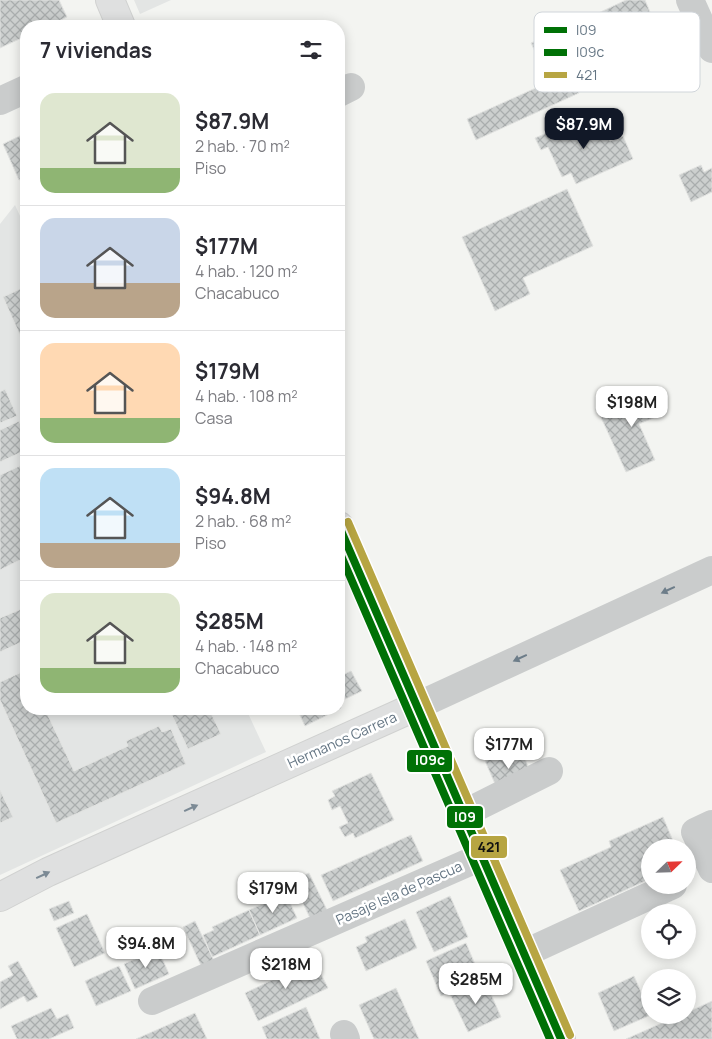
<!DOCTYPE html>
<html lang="es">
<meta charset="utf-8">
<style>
:root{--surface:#fff;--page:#f7f7f7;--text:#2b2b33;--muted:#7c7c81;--line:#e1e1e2;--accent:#111827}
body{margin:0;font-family:Manrope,sans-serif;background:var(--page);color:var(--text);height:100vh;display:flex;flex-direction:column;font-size:19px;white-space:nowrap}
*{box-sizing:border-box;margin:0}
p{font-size:16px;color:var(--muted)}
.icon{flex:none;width:28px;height:28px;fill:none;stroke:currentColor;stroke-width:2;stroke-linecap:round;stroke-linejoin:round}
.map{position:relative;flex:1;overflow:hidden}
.side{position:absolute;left:20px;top:20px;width:325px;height:695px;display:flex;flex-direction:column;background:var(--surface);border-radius:20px;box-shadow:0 2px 12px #0003}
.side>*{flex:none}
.needle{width:32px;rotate:67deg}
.tools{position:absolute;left:641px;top:839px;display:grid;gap:10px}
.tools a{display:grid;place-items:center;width:55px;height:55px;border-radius:50%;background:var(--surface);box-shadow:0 2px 12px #0003;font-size:25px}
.price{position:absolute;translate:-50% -42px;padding:0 11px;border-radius:10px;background:#fff;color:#222;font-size:16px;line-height:32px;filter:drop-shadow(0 1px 2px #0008)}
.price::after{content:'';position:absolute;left:50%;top:30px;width:15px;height:11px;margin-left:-8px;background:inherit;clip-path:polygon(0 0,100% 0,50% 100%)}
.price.active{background:var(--accent);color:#fff}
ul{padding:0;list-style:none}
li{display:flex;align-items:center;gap:15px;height:125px;padding:0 20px}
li+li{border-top:1px solid var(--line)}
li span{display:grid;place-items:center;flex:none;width:140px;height:100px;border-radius:15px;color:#555}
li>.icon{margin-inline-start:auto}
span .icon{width:60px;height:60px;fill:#fffc;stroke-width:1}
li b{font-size:21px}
h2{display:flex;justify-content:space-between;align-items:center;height:60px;padding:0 20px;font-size:21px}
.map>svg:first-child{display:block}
.built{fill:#e3e5e4}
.building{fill:url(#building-cross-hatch);stroke:#e2e3e1}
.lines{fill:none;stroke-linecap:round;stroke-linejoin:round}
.major-casing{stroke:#d0d1d0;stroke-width:30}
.minor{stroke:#cacccc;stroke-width:28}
.major{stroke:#dfe0e0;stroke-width:28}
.bus-1-casing{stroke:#fff;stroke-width:11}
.bus-2-casing{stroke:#fff;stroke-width:11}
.bus-3-casing{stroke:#fff;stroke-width:11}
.bus-1{stroke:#007106;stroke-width:8}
.bus-2{stroke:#007106;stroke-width:8}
.bus-3{stroke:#b7a542;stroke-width:8}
.oneway{fill:#6d7d89}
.oneway2{fill:#7c8a95}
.labels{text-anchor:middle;stroke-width:5;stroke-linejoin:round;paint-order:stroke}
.street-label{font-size:14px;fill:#637482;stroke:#fff}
.key{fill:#fff;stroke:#d0d5da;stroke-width:1}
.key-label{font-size:14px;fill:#637482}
.line-badge{stroke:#fff;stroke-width:2}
.badge-label{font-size:14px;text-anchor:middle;font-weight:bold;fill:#fff}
.pale-badge-label{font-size:14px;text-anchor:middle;font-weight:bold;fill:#111}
</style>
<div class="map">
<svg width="712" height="1039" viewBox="0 0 712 1039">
<defs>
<pattern id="building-cross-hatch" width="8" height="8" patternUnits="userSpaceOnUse" patternTransform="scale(1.25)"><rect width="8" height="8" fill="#cccfce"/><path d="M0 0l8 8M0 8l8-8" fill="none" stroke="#a9adad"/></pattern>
</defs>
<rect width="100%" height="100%" fill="#f3f4f1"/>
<path class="built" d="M134,0H171L140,14Z
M15,205L26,229V709H246L266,752L0,875V224Z"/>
<path class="building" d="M0,0H59L67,17L48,26H26V36L0,48Z
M626,0H645L653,19L645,22L651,34L659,31L670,54L596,87L589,73L573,80L579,93L476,140L467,119L549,82L531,43L553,33L555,38L579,27L582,34L597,27L592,16Z
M582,118L588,132L603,126L610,141L623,136L633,159L576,184L571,173L562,177L548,147L541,150L535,138Z
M26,133V177L19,180L3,144Z
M701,165L704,172L712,168V192L691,202L679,175Z
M567,189L593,246L523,278L530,294L495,311L462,237Z
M26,286V349L3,297Z
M654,388L665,413L639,424L655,460L626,472L599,413Z
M5,389L17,416L0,423V392Z
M19,421L26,437V450L0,462V430Z
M26,463V557L0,570V475Z
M26,607V640L0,652V618Z
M26,670V709H45L74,771L128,746L126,741L159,726L162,732L171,729L186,764L56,823L0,700V682Z
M351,671L362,691L339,702V677Z
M339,703L341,708L305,726L297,709H339Z
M169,709H209L221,734L188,749Z
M520,746L533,779L499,793L485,761Z
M371,773L394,820L355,838L353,833L345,837L339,827L348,823L340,806L332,810L328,800L335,796L332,791Z
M0,790L13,817L0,823Z
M663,817L676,848H650V879L579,911L560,870L611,847L609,841Z
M411,835L423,861L333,901L321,875Z
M309,873L327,910L310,918L298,893L289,897L283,885Z
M286,894L297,918L260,935L249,910Z
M450,896L468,937L434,952L416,912Z
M69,901L74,913L54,921L49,909Z
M249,910L260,935L212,957L203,935L214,930L212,927Z
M87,914L105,953L74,967L56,928Z
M405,919L417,948L366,971L356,947L367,942L365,937Z
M195,921L216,965L204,972L183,927Z
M466,943L481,978L441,996L426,961Z
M158,949L169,974L135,989L124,964Z
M314,960L328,988L258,1021L245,993Z
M18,961L38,997L27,1002L24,996L0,1009V982L13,975L8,966Z
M119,966L131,991L96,1006L85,981Z
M634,976L651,1015L614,1031L598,993Z
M484,978L501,1017L468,1032L450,994Z
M396,988L419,1039H374L359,1005Z
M712,1001V1039H626L680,1015H688V1012Z
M306,1007L320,1039H267L262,1027Z
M51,1008L57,1019L68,1014L74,1028L49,1039H17L11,1026Z
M195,1013L207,1039H136Z"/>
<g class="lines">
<defs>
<path id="major" d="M110,0L121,26
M339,526L561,1039
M0,897L48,872L417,706"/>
</defs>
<use href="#major" class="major-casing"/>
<path class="minor" d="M690,0L712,49
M339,93L351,87
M0,101L26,89
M417,706L712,570
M463,814L549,771
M712,824L695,832L712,869
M523,954L673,885
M152,1001L481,857
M344,1034L346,1039"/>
<use href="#major" class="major"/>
<defs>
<path id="bus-1" d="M339,526L561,1039"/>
<path id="bus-2" d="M339,551L550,1039"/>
<path id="bus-3" d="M348,522L570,1035"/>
</defs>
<use href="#bus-1" class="bus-1-casing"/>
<use href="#bus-2" class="bus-2-casing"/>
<use href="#bus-3" class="bus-3-casing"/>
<use href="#bus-1" class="bus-1"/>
<use href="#bus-2" class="bus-2"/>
<use href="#bus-3" class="bus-3"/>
</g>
<defs><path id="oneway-solid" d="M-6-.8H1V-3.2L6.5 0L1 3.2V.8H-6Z" transform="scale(1.25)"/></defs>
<g class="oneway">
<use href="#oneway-solid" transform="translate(668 590) rotate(155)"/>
<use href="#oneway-solid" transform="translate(520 658) rotate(155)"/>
</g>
<g class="oneway2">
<use href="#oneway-solid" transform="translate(191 808) rotate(-24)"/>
<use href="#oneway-solid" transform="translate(43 875) rotate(-25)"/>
</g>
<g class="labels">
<g class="street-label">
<text transform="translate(342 740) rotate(-24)" y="5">Hermanos Carrera</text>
<text transform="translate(399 893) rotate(-24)" y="5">Pasaje Isla de Pascua</text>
</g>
</g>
<rect x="534" y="12" width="166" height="80" rx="8" class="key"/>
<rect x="544" y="27" width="23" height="6" fill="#007106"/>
<rect x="544" y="49" width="23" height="7" fill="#007106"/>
<rect x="544" y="72" width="23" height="6" fill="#b7a542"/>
<g class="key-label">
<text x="576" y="35">I09</text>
<text x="576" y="57">I09c</text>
<text x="576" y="80">421</text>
</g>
<g class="line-badge">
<rect x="406" y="749" width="47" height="24" rx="5" fill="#007106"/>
<rect x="446" y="805" width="38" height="24" rx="5" fill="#007106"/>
<rect x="470" y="835" width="38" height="24" rx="5" fill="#b7a542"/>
</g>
<g class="badge-label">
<text x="430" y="765">I09c</text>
<text x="465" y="822">I09</text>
</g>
<g class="pale-badge-label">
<text x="489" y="852">421</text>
</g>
</svg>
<div class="tools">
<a><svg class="needle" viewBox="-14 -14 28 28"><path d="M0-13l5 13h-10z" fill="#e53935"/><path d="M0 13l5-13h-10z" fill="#7c7c81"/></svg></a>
<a><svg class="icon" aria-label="locate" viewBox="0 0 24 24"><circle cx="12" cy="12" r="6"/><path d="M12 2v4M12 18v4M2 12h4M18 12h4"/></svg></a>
<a><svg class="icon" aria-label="layers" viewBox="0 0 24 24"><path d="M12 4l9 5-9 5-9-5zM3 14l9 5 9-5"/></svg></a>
</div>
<b class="price active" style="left:584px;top:150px">$87.9M</b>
<b class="price" style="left:632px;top:428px">$198M</b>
<b class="price" style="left:509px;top:770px">$177M</b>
<b class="price" style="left:273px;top:914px">$179M</b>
<b class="price" style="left:146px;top:969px">$94.8M</b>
<b class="price" style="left:286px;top:990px">$218M</b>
<b class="price" style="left:476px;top:1005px">$285M</b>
<section class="side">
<h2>7 viviendas<svg class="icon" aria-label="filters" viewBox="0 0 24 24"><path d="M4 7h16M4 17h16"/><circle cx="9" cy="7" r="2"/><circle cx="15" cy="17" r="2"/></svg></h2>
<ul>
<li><span style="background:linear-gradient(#dfe7d0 75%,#8fb573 0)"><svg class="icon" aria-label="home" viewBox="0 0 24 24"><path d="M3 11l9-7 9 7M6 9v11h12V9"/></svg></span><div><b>$87.9M</b><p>2 hab. · 70 m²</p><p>Piso</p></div></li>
<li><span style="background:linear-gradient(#c9d6e8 65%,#b9a48a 0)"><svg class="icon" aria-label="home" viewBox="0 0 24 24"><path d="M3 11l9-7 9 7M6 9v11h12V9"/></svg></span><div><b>$177M</b><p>4 hab. · 120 m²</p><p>Chacabuco</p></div></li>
<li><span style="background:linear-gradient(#ffd9b3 75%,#8fb573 0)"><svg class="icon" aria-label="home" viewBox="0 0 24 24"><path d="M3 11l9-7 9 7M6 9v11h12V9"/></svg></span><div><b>$179M</b><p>4 hab. · 108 m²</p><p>Casa</p></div></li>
<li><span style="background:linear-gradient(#bfe0f5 75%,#b9a48a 0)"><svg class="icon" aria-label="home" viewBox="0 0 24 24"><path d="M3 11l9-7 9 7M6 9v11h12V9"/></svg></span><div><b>$94.8M</b><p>2 hab. · 68 m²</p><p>Piso</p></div></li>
<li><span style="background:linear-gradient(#dfe7d0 75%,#8fb573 0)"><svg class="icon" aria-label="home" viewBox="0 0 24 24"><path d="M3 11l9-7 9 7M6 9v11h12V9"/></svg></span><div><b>$285M</b><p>4 hab. · 148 m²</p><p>Chacabuco</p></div></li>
</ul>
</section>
</div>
